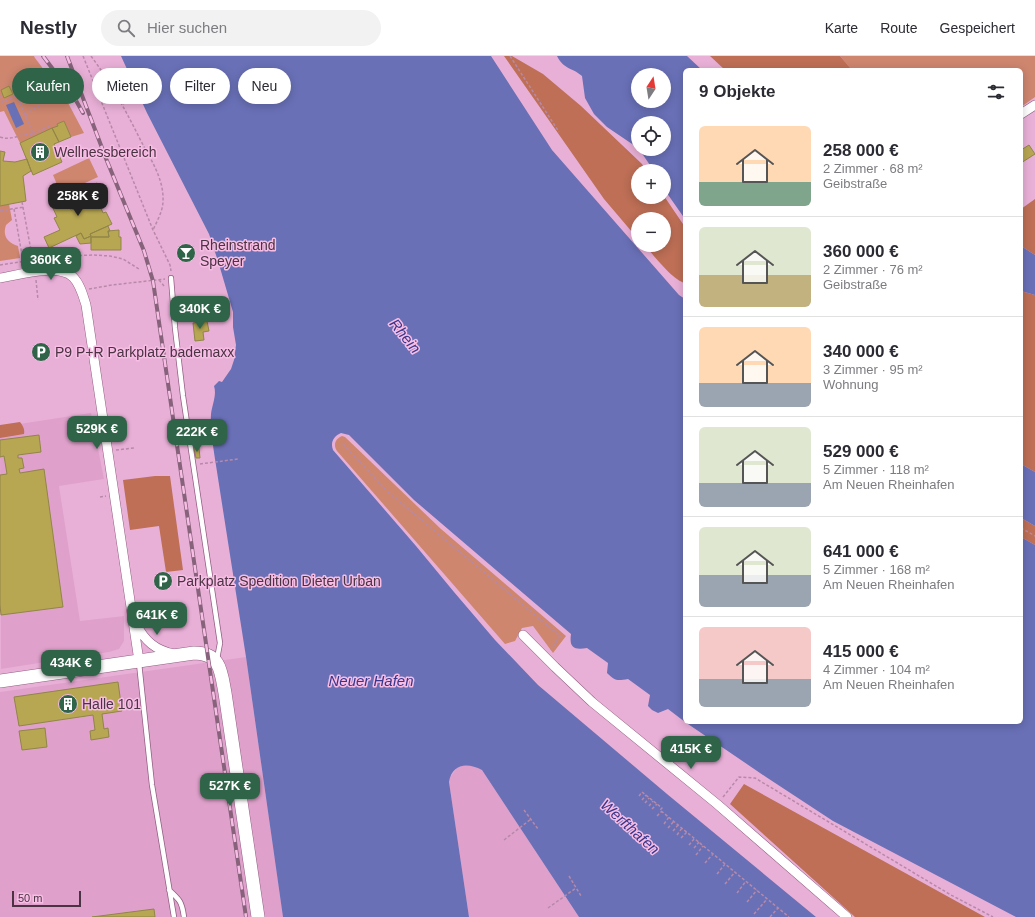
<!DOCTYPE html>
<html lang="de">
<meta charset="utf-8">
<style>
:root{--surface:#fff;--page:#f2f2f3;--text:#2b2b33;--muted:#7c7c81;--line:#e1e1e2;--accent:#306448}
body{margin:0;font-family:Arial,sans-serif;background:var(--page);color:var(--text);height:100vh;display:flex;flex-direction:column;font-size:15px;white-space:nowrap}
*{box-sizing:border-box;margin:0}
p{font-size:13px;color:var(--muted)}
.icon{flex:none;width:22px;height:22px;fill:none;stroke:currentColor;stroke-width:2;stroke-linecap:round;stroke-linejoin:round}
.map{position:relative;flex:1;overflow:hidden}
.sheet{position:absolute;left:683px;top:12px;width:340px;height:656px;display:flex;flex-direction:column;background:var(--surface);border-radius:6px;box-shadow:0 2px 10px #0003}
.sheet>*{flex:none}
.guide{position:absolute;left:12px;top:12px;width:380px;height:36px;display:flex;gap:8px}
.needle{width:26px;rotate:12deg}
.tools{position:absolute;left:631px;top:12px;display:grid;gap:8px}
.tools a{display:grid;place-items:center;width:40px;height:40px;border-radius:50%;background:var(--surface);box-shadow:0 2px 10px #0003;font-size:20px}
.scale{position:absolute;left:12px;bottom:10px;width:69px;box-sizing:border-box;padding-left:4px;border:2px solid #4a3343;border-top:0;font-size:11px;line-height:14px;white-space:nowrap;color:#4a3343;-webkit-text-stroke:3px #f7bde4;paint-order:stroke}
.price{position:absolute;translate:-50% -34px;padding:0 9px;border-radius:8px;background:var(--accent);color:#fff;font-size:13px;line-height:26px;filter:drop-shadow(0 1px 2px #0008)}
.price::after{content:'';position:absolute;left:50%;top:24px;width:12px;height:9px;margin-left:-6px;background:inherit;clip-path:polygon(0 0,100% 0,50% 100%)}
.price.active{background:#222;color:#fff}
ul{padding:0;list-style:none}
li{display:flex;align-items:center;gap:12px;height:100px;padding:0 16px}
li+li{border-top:1px solid var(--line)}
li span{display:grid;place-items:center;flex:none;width:112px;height:80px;border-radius:6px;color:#555}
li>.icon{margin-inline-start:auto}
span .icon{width:48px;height:48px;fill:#fffc;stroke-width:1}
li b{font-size:17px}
h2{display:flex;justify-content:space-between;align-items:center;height:48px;padding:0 16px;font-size:17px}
.tag{padding:0 14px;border-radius:18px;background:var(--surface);box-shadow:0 2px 10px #0003;font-size:14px;line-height:36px}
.tag.active{background:var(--accent);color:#fff}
header{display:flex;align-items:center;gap:24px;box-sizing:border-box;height:56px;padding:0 20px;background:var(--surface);border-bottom:1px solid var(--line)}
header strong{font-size:19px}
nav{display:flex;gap:22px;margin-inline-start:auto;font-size:14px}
.search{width:280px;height:36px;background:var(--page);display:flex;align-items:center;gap:10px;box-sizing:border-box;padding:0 14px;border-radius:22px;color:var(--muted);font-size:15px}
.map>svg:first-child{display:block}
.built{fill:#dfa1cb}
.green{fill:#ce866f}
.forest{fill:#be6f56}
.water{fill:#6970b6;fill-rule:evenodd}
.building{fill:#b7a652;stroke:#918548}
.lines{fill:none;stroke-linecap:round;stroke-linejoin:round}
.lane-casing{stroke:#925e82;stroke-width:6}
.street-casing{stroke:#925e82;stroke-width:10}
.secondary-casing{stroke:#925e82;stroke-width:14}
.path{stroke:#b789a9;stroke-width:1.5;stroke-dasharray:3 2;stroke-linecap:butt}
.lane{stroke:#fff;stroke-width:4.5}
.street{stroke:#fff;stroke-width:9}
.secondary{stroke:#fff;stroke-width:13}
.rail-casing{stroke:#86627b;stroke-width:4}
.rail{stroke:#f7bde4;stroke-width:2.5;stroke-dasharray:8;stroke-linecap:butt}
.labels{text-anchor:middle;stroke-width:3;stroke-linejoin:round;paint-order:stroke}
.poi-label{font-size:14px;fill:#4a3343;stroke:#f7bde4;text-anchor:start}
.water-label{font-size:15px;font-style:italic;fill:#37368b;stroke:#f7bde4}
</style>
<header>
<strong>Nestly</strong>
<div class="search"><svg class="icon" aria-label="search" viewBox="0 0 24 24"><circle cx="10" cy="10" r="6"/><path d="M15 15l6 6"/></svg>Hier suchen</div>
<nav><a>Karte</a><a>Route</a><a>Gespeichert</a></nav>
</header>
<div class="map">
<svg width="1035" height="861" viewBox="0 0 1035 861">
<rect width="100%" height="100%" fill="#e9b0d7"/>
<path class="built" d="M91,357L104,423L59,430L80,565L124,560V585L119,593L109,596L1,613L0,371Z
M246,601L283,861H0V636Z
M468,709L475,710L482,714L579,861H469L449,726L450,721L457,712L462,710Z"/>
<path class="green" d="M0,0H34L35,2L66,43L84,77L71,81L64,65L57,68L58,70L20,87L4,55L0,56Z
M840,0H1035V41L1021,51V14H852Z
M89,102L98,121L61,138L53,119Z
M9,148L12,164L6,169C2,180 8,187 18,190L20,202L0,205V150Z
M342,380L345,381L441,473L566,580L553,597L533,570L522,572L515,585L505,588L337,395C333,389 335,383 342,380Z"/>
<path class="forest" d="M504,0H512L543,18L581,50L642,108L646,115H638V141L664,140L685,171V227C672,224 654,199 644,189H664V163H638V183L604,143Z
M710,0H840L852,14H725Z
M1035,143V199L1021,190V153Z
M1021,235L1035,239V416L1021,408Z
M20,366C23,370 25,373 24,378L0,382V369Z
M155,420H170L183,514L166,516L159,470L130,474L123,424Z
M1021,462L1035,470V489L1021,481Z
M744,728L985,861H855L730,748Z"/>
<path class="water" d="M121,0H491L552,94L679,239L685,243V666L668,653L658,657L652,654L648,650L650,639L628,623C617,625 615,625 607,617L608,607L587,592C574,594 569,592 571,578L414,444L349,379L341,377C334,380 330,386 333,394L416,490L454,536L495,584L538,629L667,738L816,861H579L482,714C467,706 452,708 449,726L469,861H283L246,601L215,403C213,389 210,373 211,358C212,349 217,339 214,330L219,325L222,326L231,313L234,304L236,289L233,271V256L218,205L209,178L147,57Z
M557,0H687L702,14H685V163L664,133V115H654L639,93H664V67H638V92L607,71L594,58L585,42L582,20C572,11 564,14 557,0ZM638,19H664V45H638Z
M14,46L24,68L16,72L6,49Z
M1021,190L1035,199V239L1021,235Z
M1021,408L1035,416V470L1021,462Z
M1021,481L1035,489V861H1016L833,765L766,721L685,666H1021Z"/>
<path class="building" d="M46,19L59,37L50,43L37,26Z
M9,30L13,38L4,42L1,34Z
M64,65L71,81L59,86L52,72L58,70L57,68Z
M52,72L59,86L54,88L62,106L33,119L20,87Z
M1029,89L1035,98L1021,107V94Z
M0,95L5,96L3,105L15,106L27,103L31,115L23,120L26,145L0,150Z
M97,127L102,138L96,140L103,157L106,156L112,168L90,178L91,180L84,183L81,177L49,192L44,181L60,174L54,162L57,161L52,150L56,148L54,143L67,137L69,141L65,143L71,154L74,153V150L77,152V148L80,150V147L84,148L78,136Z
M108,170L110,175H108L109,181H91V187L80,188L76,180L81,177L84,183L91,180L90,178Z
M119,174V181H121V194H91V181H109L108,175Z
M207,265L209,275L203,276L204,284L195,285L193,267Z
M39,379L41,396L18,399V402H22L24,412L19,413L20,417L44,413L63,551L1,559L0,549V419L7,418L4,400L0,401V384Z
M199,392L200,402H196L194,393Z
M118,626L122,655L102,658L104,673L108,672L109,681L91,684L90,675L95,674L93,659L19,670L14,641Z
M45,672L47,691L22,694L19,675Z
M154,853L155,861H92Z"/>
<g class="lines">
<defs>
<path id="lane" d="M171,222L175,272L183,340L220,587L217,603
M139,607L152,729L174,861
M169,834C180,844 182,846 184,861"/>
<path id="street" d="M1021,58L1035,49
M0,222C19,219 57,207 73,221C80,228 83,239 86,249L139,605
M136,568C145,585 155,594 174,598
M523,579L555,611L592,646L717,748L847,861"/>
<path id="secondary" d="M0,625L194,597C221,597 221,616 225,637L258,861"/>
</defs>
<use href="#lane" class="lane-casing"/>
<use href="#street" class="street-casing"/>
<use href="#secondary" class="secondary-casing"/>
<path class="path" d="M83,0L153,174L170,209L171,215
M91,0C111,27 126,55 141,85C151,104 164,123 163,145C163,155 157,165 153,174
M510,0L559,76
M148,26L155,41
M123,48L151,34
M25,59L49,43
M33,78L50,70
M0,81C9,84 14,81 23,79C27,78 29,79 33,78L17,40L2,46L1,40
M22,146L33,205
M14,153L23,205
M0,155L24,151
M0,209L32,204L42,205L67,200L94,199L110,200L123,203L139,213
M36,224L38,244
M159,224L164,230
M89,233L112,229L165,223
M343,388L387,435L560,580L551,594
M116,394L134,392
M200,408L238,403
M100,441L106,440
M1021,472L1035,480
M639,740L642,736L662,752L660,754L789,861
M723,741L739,721L755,722L951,839L993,861
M642,744L646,739
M645,747L649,742
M649,750L653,745
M652,753L657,748
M524,754L538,773
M657,760L662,755
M664,768L669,761
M668,772L674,765
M673,775L678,769
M677,779L682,772
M681,782L687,776
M504,784L531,763
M689,789L694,783
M694,792L699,786
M696,799L703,790
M705,807L713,798
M717,818L725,808
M569,820L581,840
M725,828L735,816
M737,837L746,825
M747,846L757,834
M548,852L576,832
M754,858L767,843
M770,861L778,852"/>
<use href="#lane" class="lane"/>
<use href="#street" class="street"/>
<use href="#secondary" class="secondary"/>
<defs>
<path id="rail" d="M43,0L74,41L83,57
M67,0L107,105L144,195L153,225L246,861"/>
</defs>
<use href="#rail" class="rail-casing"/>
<use href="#rail" class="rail"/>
</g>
<defs>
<symbol id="building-disc" viewBox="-11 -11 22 22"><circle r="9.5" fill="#306448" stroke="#f7bde4"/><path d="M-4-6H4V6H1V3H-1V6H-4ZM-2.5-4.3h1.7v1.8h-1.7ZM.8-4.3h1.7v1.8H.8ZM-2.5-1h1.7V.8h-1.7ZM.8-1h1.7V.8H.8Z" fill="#fff"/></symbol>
<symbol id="bar-disc" viewBox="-11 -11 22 22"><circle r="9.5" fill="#306448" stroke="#f7bde4"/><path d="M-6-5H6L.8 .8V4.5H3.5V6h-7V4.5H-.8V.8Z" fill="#fff"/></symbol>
<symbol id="parking-disc" viewBox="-11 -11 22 22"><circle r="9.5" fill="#306448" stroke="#f7bde4"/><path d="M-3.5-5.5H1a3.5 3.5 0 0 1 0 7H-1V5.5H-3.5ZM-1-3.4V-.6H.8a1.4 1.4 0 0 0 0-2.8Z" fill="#fff"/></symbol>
</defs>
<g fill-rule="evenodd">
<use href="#building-disc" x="29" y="85" width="22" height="22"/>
<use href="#bar-disc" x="175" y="186" width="22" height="22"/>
<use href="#parking-disc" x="30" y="285" width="22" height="22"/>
<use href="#parking-disc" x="152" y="514" width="22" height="22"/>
<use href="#building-disc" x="57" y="637" width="22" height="22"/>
</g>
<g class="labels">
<g class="poi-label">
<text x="54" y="101">Wellnessbereich</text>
<text x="200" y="194">Rheinstrand<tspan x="200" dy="16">Speyer</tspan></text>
<text x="55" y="301">P9 P+R Parkplatz bademaxx</text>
<text x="177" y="530">Parkplatz Spedition Dieter Urban</text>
<text x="82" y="653">Halle 101</text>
</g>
<g class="water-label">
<text transform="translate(405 280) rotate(51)" y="5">Rhein</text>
<text x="371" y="630">Neuer Hafen</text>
<text transform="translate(630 771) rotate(42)" y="5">Werfthafen</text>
</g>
</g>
</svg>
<div class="tools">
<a><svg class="needle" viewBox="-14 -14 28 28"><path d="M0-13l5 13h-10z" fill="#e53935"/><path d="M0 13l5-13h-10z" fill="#7c7c81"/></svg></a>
<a><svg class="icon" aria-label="locate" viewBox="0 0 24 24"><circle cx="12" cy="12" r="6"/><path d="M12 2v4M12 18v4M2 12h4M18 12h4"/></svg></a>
<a>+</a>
<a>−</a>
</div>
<div class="scale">50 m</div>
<b class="price active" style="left:78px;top:161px">258K €</b>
<b class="price" style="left:51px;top:225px">360K €</b>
<b class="price" style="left:200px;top:274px">340K €</b>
<b class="price" style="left:97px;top:394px">529K €</b>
<b class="price" style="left:197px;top:397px">222K €</b>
<b class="price" style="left:157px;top:580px">641K €</b>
<b class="price" style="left:71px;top:628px">434K €</b>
<b class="price" style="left:691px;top:714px">415K €</b>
<b class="price" style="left:230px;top:751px">527K €</b>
<div class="guide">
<a class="tag active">Kaufen</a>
<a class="tag">Mieten</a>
<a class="tag">Filter</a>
<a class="tag">Neu</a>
</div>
<section class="sheet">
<h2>9 Objekte<svg class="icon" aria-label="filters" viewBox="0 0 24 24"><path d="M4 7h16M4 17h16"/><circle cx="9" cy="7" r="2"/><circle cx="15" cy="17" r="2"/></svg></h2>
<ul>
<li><span style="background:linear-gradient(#ffd9b3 70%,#7fa58c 0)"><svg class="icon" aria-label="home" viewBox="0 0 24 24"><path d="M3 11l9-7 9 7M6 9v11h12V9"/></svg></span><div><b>258 000 €</b><p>2 Zimmer · 68 m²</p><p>Geibstraße</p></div></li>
<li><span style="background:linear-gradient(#dfe7d0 60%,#c2b280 0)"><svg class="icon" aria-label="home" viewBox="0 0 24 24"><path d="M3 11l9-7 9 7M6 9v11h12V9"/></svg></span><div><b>360 000 €</b><p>2 Zimmer · 76 m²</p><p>Geibstraße</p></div></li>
<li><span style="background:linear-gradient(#ffd9b3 70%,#9aa5b1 0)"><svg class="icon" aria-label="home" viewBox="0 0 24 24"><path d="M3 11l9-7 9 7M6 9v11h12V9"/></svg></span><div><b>340 000 €</b><p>3 Zimmer · 95 m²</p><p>Wohnung</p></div></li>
<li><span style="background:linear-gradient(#dfe7d0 70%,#9aa5b1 0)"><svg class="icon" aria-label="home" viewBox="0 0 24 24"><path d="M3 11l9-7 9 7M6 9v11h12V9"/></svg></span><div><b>529 000 €</b><p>5 Zimmer · 118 m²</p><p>Am Neuen Rheinhafen</p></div></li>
<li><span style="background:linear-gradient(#dfe7d0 60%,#9aa5b1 0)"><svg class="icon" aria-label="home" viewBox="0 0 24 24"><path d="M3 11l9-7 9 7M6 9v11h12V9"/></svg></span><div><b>641 000 €</b><p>5 Zimmer · 168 m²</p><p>Am Neuen Rheinhafen</p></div></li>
<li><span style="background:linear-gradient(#f6c9c9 65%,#9aa5b1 0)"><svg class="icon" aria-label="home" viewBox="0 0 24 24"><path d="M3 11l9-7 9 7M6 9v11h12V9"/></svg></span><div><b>415 000 €</b><p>4 Zimmer · 104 m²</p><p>Am Neuen Rheinhafen</p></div></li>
</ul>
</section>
</div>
